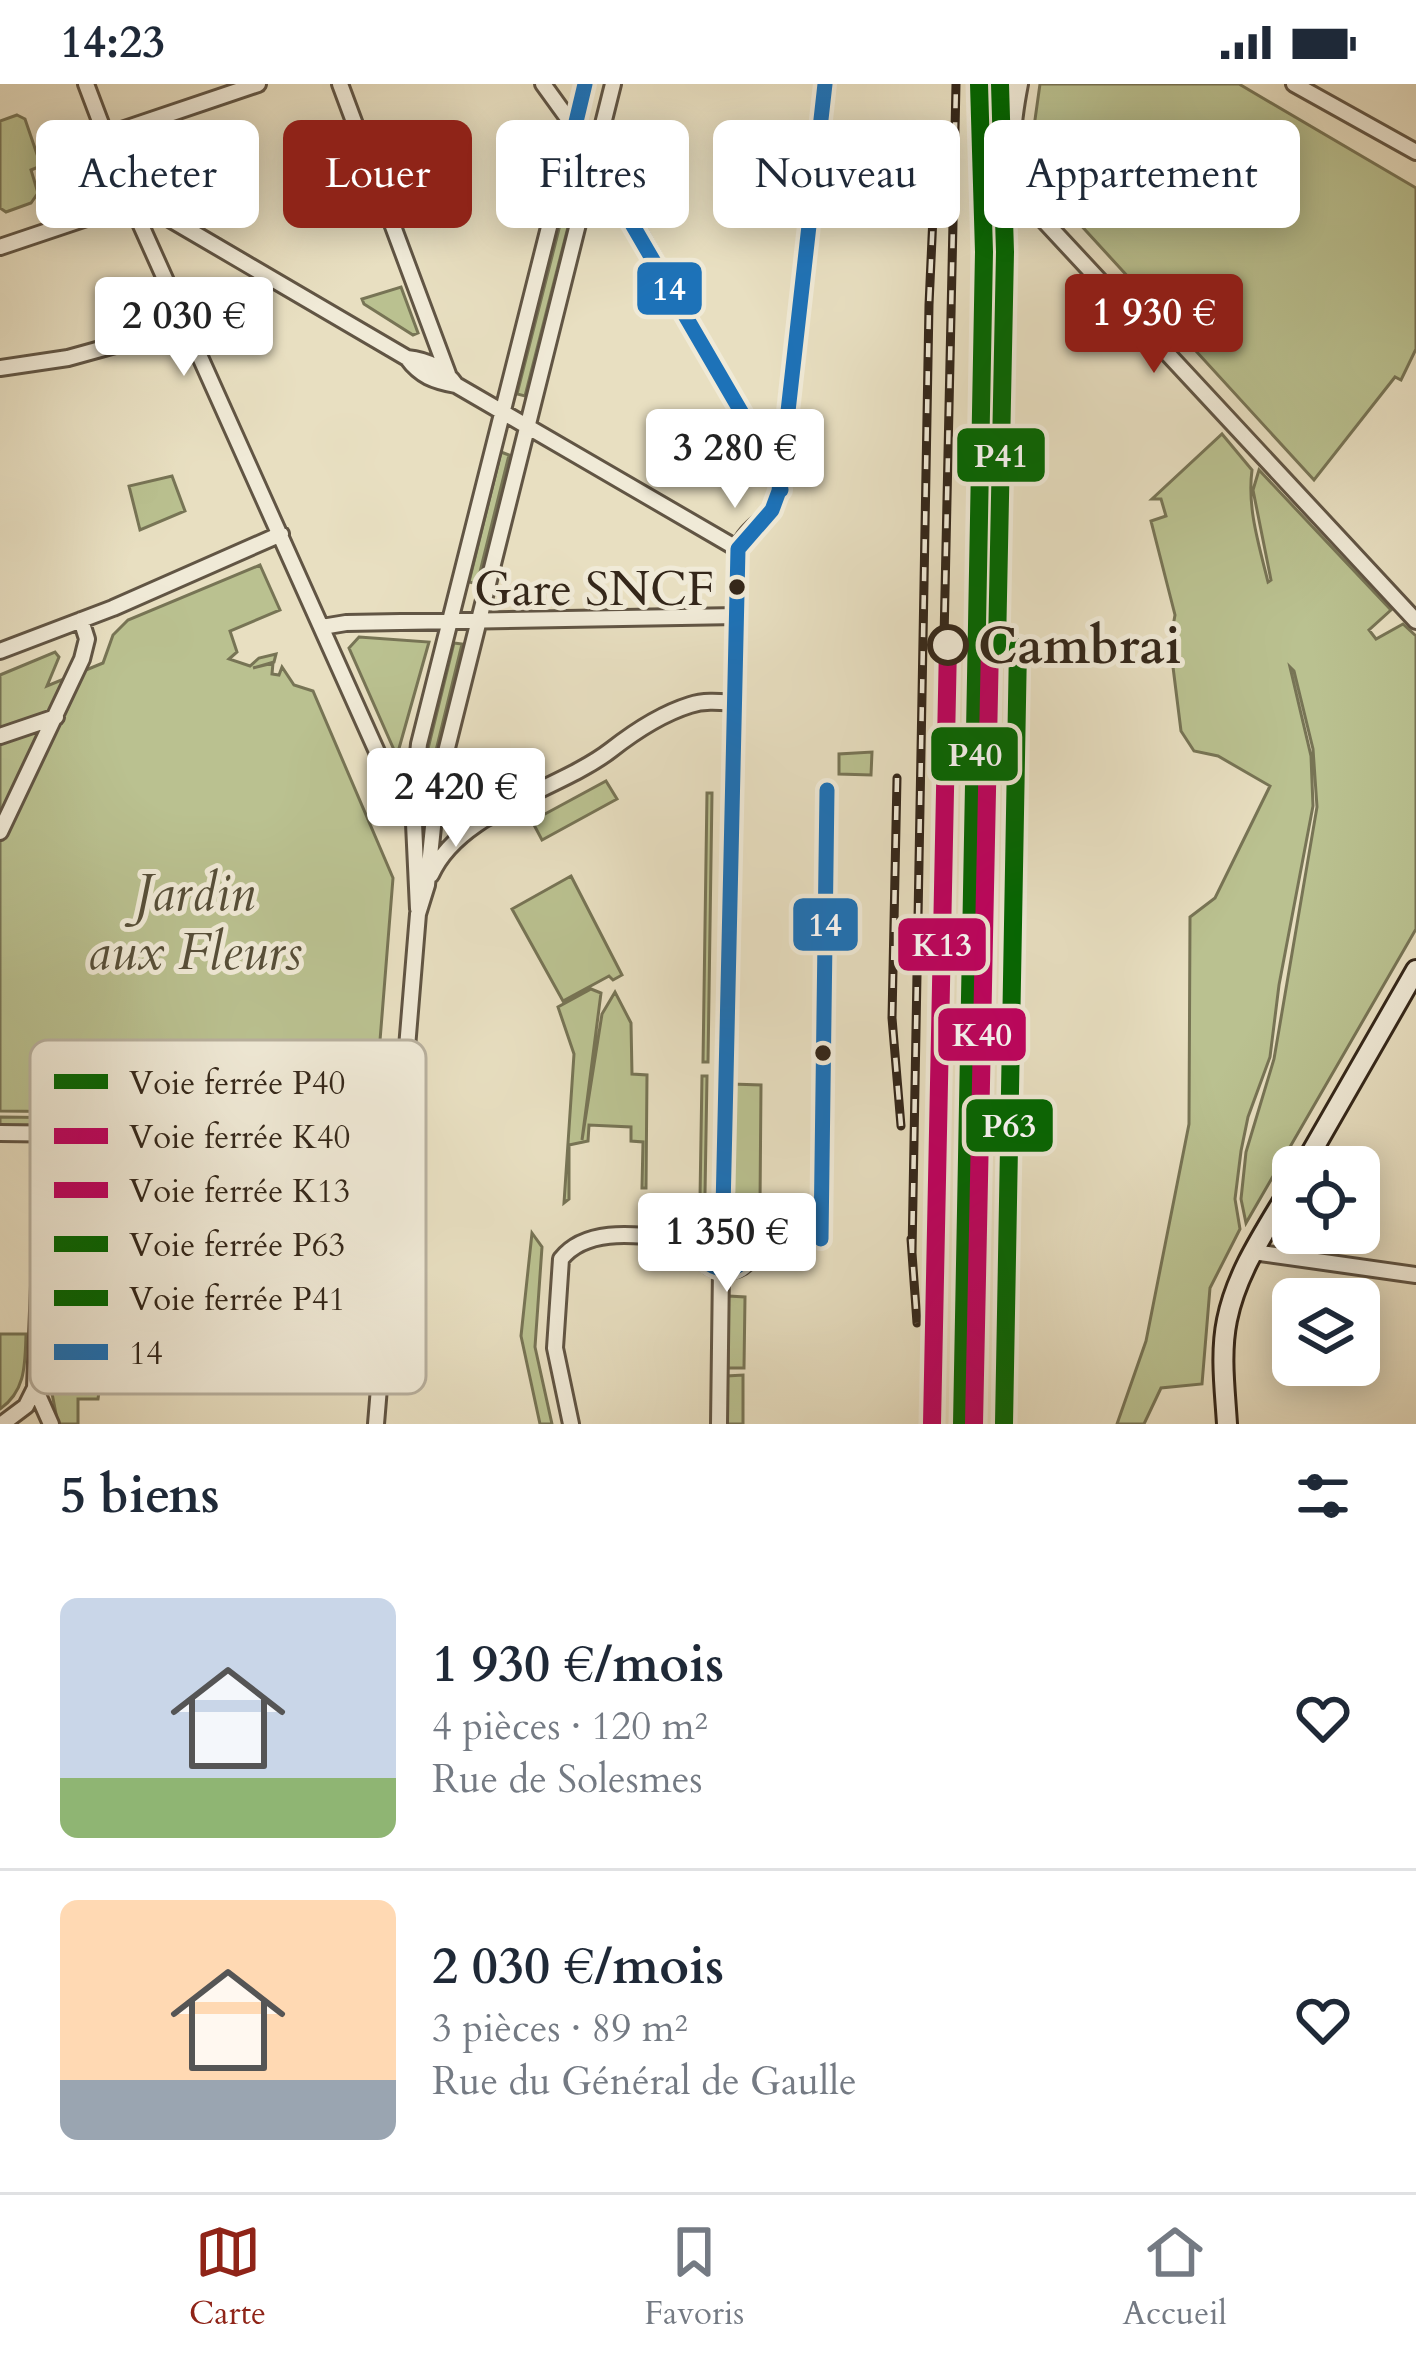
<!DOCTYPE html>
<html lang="fr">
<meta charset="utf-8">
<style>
:root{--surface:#fff;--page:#f6f6f7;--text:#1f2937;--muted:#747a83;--line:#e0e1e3;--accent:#8f2418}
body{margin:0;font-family:Cardo,serif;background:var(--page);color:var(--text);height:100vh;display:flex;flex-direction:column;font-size:45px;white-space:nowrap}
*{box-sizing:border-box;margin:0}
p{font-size:39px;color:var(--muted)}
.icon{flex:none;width:66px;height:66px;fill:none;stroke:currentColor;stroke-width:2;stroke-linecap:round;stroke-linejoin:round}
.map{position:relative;height:1340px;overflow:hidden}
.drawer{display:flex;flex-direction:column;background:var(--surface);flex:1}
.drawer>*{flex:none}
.top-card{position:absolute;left:36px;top:36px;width:1344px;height:108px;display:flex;gap:24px}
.buttons{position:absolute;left:1272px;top:1062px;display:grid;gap:24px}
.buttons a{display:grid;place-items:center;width:108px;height:108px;border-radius:18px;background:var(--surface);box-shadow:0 6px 30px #0003;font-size:60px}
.price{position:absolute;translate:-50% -102px;padding:0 27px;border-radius:12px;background:#fff;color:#222;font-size:39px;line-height:78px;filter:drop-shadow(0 3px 6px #0008)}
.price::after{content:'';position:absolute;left:50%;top:72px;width:36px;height:27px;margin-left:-18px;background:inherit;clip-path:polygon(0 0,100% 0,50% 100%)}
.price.current{background:var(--accent);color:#fff}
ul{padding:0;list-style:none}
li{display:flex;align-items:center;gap:36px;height:300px;padding:0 60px}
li+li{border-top:3px solid var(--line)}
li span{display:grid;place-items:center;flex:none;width:336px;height:240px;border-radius:18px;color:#555}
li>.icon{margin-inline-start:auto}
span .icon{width:144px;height:144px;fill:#fffc;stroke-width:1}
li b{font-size:51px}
h2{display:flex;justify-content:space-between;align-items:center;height:144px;padding:0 60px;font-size:51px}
.pill{padding:0 42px;border-radius:18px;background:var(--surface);box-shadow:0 6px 30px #0003;font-size:42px;line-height:108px}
.pill.current{background:var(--accent);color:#fff}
.status{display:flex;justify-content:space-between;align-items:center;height:84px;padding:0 60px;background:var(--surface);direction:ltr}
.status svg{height:33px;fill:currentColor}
.tabs{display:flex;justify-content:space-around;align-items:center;height:168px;border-top:3px solid var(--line);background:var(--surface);font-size:33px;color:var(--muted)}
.tabs a{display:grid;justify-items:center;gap:6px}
.tabs .current{color:var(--accent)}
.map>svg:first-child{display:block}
.green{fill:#bac190;stroke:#777455;stroke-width:3}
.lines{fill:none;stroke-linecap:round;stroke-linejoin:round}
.minor-casing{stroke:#615544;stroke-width:20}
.secondary-casing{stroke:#34271a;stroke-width:24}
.minor{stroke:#f0ead7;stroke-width:14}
.secondary{stroke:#f0ead7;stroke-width:18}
.rail-casing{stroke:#34271a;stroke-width:9}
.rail{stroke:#f0ead7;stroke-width:4.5;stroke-dasharray:14;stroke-linecap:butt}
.bus-1-casing{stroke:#f0ead7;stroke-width:24}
.bus-1{stroke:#1d72b8;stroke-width:15}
.rail-1-casing{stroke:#f0ead7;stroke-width:27}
.rail-2-casing{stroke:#f0ead7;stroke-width:27}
.rail-3-casing{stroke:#f0ead7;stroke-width:27}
.rail-4-casing{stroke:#f0ead7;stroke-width:27}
.rail-5-casing{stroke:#f0ead7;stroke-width:27}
.rail-1{stroke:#060;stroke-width:18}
.rail-2{stroke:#bf005f;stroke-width:18}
.rail-3{stroke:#bf005f;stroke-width:18}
.rail-4{stroke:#060;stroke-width:18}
.rail-5{stroke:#060;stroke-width:18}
.bus-dot{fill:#34271a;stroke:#f0ead7;stroke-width:4.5}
.stop-dot{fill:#f0ead7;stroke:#34271a;stroke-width:6}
.labels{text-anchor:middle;stroke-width:10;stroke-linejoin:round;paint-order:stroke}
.bus-label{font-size:48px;fill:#34271a;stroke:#f0ead7;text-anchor:end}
.stop-label{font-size:51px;font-weight:bold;fill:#34271a;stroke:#f0ead7;text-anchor:start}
.park-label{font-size:51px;font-style:italic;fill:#564e38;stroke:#f0ead7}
.key{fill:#f0ead7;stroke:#b8b09e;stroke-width:3}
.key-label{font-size:33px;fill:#34271a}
.line-badge{stroke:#f0ead7;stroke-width:4.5}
.badge-label{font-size:33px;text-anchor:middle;font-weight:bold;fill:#fff}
</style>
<div class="status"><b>14:23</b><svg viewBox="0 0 49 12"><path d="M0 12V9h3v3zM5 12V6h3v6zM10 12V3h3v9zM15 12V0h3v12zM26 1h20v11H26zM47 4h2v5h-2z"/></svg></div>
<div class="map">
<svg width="1416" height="1340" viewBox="0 0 1416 1340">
<rect width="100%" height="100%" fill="#e8dfc1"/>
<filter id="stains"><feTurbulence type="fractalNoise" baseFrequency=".00167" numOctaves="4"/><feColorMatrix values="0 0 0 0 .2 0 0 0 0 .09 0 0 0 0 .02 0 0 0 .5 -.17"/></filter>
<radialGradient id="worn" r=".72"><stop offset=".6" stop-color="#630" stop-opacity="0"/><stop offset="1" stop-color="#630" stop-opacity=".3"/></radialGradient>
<path class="green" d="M1040,0H1239L1416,104V265L1401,296L1395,293L1314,396L1066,125L1034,83L1032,57Z
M17,31L25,35L41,82L31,86L38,109L31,119L6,128L0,124V37Z
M561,137L569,139L525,312L517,310Z
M401,203L418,249L413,251L364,220L362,215Z
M1222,350L1252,386C1247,424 1259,461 1268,498L1271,496L1253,406L1259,386L1391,526L1369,546L1376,555L1403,540L1416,552V845L1246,1139L1241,1115L1246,1068L1274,975L1317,723L1313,665L1294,587L1290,583L1311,672L1313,722L1279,901L1270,973L1248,1033L1241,1067L1235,1115L1240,1145L1210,1204L1202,1300L1161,1304L1144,1340H1117L1146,1257L1189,1040L1190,833L1215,814L1270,702L1218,672L1194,667L1181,647L1170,559L1175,531L1151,437L1166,432L1161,415H1152Z
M501,368L509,371L477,500L469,498Z
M172,392L185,427L140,446L129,402Z
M260,481L280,526L230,547L237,568L229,575L250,582L259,574L276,570L274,578L253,584L273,579L272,590L279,591L282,583L294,601L313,607L393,794L375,1019L357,1031L0,1027V591L55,568L59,573L47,602L103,579L113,551L128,536Z
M359,553L429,558L398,668H395L349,564Z
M454,559L462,560L432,683L424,681Z
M872,668L871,691L839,690V670Z
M606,697L617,715L542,756L532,737Z
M707,709H712L708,978H703Z
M571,792L622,891L613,896L609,892L563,917L512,825Z
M591,905L601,909L582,1056L602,930L615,908L631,939L632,990L647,991L646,1104H642L643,1058L631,1057V1043L589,1041L588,1057L569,1061V1115L564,1119L574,970L558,923Z
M702,992H707L705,1110L700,1114Z
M731,1000L761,1001L760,1120L771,1133L765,1139L741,1120L731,1105Z
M0,1033L159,1035V1043L0,1041Z
M710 1155a16 16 0 1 1 32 0a16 16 0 1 1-32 0Z
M532,1149L542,1163L535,1263L552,1340H540L521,1252Z
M728,1212L745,1213L744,1284H728Z
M50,1221L82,1227L110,1269L108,1300H100L98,1315H78V1340H58L48,1289Z
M0,1250H26C25,1280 26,1307 0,1325Z
M743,1291V1340H726L727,1292Z"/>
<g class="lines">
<defs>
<path id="minor" d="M86,0L131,119L391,699C410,725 456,742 487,734
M340,0L448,290
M543,0L595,72L779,393
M1020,0C1011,46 1006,86 1034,126L1416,537
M1294,0L1416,68
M104,52L258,0
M131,119L151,124L407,274C427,276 444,284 456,301L738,465
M581,129L601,123L627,129
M0,163L131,119
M407,274C420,292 434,297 456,301
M0,284L68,274L115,261L182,231
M322,543L346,539L738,532
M0,567L113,524L281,450
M0,652L56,633
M0,748L82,575L87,555L81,536
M431,791C460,726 558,707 611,666C634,648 661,630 690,621C705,616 721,618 736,619
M418,825L413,718L419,660L585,0
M0,1049L399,1054
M723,1125L738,465C751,432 784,436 779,393L825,0
M695 1156a31 31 0 1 1 62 0a31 31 0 1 1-62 0Z
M1253,1168L1416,1191
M35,1304L51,1340
M2,1340L26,1322L35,1304L45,1049
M376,1340L418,830L427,801L437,704L613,0
M571,1340L555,1264L561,1175C590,1138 653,1154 695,1156
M719,1340L721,1186"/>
<path id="secondary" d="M1303,1083L1416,886
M1227,1340C1225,1306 1220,1270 1227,1236C1237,1186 1268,1143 1293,1100"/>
</defs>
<use href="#minor" class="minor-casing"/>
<use href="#secondary" class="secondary-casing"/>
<use href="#minor" class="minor"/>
<use href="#secondary" class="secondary"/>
<defs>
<path id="rail" d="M897,694L892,934L901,1042
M911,1155L917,1239
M912,1169L929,221L936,65
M927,1340L956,0"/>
</defs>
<use href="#rail" class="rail-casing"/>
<use href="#rail" class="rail"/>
<defs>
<path id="bus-1" d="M585,0L575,42L779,393L781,406
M723,1125L738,465L772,426L779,407L825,0
M723,1125C712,1131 696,1136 695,1151C691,1178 738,1211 756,1154
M821,1155L827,706"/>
</defs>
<use href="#bus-1" class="bus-1-casing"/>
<use href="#bus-1" class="bus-1"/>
<defs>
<path id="rail-1" d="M962,1340L984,168L979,0"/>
<path id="rail-2" d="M974,1340L990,561"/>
<path id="rail-3" d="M932,1340L948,561"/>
<path id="rail-4" d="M1004,1340L1018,563"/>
<path id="rail-5" d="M997,562L1005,168L1000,0"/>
</defs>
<use href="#rail-1" class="rail-1-casing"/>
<use href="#rail-2" class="rail-2-casing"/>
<use href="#rail-3" class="rail-3-casing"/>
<use href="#rail-4" class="rail-4-casing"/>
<use href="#rail-5" class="rail-5-casing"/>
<use href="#rail-1" class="rail-1"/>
<use href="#rail-2" class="rail-2"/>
<use href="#rail-3" class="rail-3"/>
<use href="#rail-4" class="rail-4"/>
<use href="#rail-5" class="rail-5"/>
</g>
<g class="bus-dot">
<circle cx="737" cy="503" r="10"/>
<circle cx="823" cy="969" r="10"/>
</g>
<circle class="stop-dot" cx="948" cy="561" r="18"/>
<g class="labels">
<g class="bus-label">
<text x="714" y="521">Gare SNCF</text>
</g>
<g class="stop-label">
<text x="978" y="579">Cambrai</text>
</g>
<g class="park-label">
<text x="195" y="826">Jardin<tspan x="195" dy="59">aux Fleurs</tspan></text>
</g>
</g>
<rect x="30" y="956" width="396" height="354" rx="18" class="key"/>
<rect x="54" y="990" width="54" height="15" fill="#060"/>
<rect x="54" y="1044" width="54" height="16" fill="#bf005f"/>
<rect x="54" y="1098" width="54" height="16" fill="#bf005f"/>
<rect x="54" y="1152" width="54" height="16" fill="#060"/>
<rect x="54" y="1206" width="54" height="16" fill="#060"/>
<rect x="54" y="1260" width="54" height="16" fill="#1d72b8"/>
<g class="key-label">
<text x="129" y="1010">Voie ferrée P40</text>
<text x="129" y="1064">Voie ferrée K40</text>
<text x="129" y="1118">Voie ferrée K13</text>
<text x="129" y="1172">Voie ferrée P63</text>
<text x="129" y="1226">Voie ferrée P41</text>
<text x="129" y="1280">14</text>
</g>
<g class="line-badge">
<rect x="635" y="176" width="69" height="57" rx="12" fill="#1d72b8"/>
<rect x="955" y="342" width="92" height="58" rx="12" fill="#060"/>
<rect x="929" y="641" width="91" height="58" rx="12" fill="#060"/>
<rect x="791" y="812" width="69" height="57" rx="12" fill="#1d72b8"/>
<rect x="896" y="832" width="92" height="57" rx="12" fill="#bf005f"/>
<rect x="936" y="922" width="92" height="57" rx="12" fill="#bf005f"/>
<rect x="964" y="1013" width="91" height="57" rx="12" fill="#060"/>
</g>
<g class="badge-label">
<text x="669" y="216">14</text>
<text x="1001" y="383">P41</text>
<text x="975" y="682">P40</text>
<text x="825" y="852">14</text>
<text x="942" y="872">K13</text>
<text x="982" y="962">K40</text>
<text x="1009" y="1053">P63</text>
</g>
<rect width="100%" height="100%" filter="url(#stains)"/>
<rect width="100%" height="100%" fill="url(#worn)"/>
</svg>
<div class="buttons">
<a><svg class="icon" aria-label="locate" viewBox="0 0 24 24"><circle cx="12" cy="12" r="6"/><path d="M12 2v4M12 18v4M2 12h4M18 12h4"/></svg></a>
<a><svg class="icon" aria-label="layers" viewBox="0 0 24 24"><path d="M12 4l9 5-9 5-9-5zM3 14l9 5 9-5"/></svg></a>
</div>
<b class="price current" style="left:1154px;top:292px">1 930 €</b>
<b class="price" style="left:184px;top:295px">2 030 €</b>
<b class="price" style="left:735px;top:427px">3 280 €</b>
<b class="price" style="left:456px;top:766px">2 420 €</b>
<b class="price" style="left:727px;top:1211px">1 350 €</b>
<div class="top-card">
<a class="pill">Acheter</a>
<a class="pill current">Louer</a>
<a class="pill">Filtres</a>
<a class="pill">Nouveau</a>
<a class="pill">Appartement</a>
</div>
</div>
<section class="drawer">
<h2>5 biens<svg class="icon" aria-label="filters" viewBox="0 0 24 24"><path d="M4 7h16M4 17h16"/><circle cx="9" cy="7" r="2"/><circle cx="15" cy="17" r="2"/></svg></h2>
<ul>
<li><span style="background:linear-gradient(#c9d6e8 75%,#8fb573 0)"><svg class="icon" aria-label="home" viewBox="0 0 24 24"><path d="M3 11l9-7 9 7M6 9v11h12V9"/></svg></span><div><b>1 930 €/mois</b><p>4 pièces · 120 m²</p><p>Rue de Solesmes</p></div><svg class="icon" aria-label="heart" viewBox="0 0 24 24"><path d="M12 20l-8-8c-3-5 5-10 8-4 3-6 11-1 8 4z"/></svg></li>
<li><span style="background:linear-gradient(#ffd9b3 75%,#9aa5b1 0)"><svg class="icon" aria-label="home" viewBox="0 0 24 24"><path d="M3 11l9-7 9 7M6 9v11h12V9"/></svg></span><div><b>2 030 €/mois</b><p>3 pièces · 89 m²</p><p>Rue du Général de Gaulle</p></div><svg class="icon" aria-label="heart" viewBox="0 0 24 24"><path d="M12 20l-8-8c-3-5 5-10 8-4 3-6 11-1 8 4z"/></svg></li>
</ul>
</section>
<nav class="tabs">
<a class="current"><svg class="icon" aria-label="map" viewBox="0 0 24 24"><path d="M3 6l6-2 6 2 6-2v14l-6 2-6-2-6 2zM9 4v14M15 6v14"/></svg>Carte</a>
<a><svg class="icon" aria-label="saved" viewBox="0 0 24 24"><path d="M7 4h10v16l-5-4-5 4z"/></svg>Favoris</a>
<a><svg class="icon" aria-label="home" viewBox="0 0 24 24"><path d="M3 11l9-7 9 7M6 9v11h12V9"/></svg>Accueil</a>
</nav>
